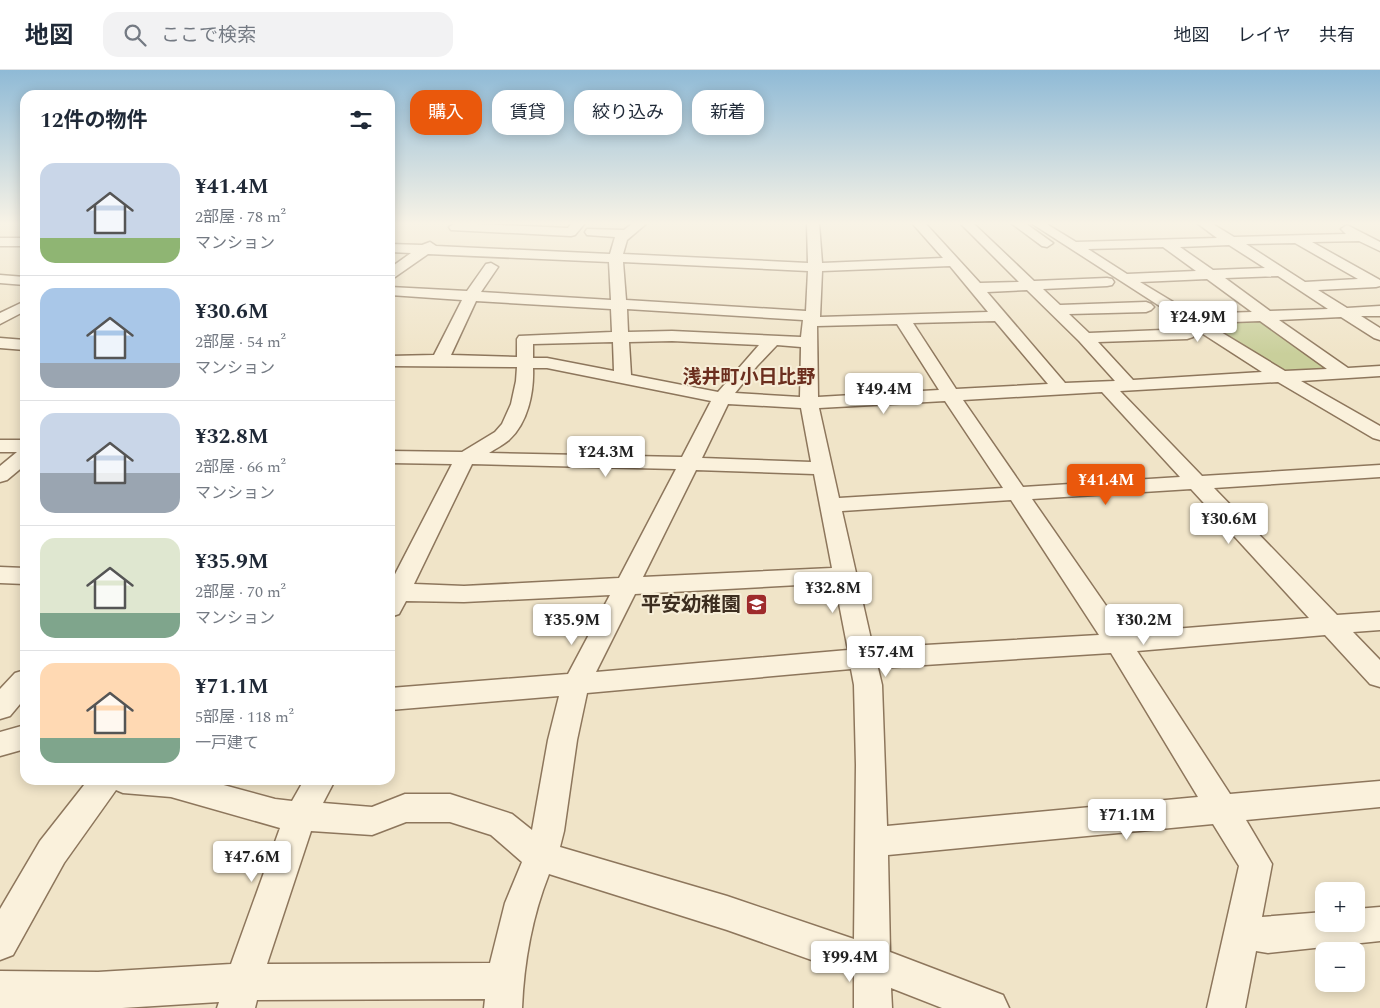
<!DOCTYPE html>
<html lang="ja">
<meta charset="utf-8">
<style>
:root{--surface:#fff;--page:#f2f2f3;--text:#1f2937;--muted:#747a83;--line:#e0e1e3;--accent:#ea580c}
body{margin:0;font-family:Spectral,"Noto Sans JP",serif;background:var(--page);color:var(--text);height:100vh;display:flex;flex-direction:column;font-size:19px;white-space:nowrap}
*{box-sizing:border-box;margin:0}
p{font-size:16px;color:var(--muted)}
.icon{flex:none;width:28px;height:28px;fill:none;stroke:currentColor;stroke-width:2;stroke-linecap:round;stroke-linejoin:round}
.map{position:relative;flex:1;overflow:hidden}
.sheet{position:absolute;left:20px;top:20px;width:375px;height:695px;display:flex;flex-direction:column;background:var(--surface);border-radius:15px;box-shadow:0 2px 12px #0003}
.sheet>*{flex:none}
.banner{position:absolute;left:410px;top:20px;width:475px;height:45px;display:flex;gap:10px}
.tools{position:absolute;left:1315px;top:812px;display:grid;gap:10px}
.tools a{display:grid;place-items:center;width:50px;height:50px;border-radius:10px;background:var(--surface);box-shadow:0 2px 12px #0003;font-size:25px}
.price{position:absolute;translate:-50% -42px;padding:0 11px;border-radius:5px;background:#fff;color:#222;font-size:16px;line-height:32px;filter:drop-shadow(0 1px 2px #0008)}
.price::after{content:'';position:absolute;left:50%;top:30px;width:15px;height:11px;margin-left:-8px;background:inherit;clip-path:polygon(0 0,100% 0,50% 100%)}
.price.current{background:var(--accent);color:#fff}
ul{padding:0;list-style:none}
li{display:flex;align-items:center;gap:15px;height:125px;padding:0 20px}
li+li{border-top:1px solid var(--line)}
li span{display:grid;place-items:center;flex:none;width:140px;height:100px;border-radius:15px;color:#555}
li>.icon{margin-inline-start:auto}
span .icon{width:60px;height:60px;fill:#fffc;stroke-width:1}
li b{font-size:21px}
h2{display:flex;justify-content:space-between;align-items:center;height:60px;padding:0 20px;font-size:21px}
.pill{padding:0 18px;border-radius:15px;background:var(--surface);box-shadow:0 2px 12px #0003;font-size:18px;line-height:45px}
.pill.current{background:var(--accent);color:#fff}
header{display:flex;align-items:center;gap:30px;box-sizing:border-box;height:70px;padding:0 25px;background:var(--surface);border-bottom:1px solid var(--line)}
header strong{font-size:24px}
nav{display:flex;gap:28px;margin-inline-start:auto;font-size:18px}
.search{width:350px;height:45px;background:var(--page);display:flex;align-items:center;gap:12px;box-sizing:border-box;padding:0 18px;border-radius:15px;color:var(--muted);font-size:19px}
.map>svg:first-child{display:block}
.green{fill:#c9cf9b}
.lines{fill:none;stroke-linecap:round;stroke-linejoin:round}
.minor-casing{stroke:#8d765c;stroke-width:3}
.minor{fill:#faf1dc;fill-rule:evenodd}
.labels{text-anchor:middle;stroke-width:4;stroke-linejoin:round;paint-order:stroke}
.far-quarter-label{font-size:19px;font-weight:bold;fill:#6b2e1e;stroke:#f7eed8}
.poi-label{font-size:20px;font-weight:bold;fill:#3d2e20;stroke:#f7eed8;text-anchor:end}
</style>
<header>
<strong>地図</strong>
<div class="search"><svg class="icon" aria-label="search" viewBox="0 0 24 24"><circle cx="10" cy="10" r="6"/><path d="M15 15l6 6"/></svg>ここで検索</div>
<nav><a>地図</a><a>レイヤ</a><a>共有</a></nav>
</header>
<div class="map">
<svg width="1380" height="938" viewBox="0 0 1380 938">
<rect width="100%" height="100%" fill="#f0e4c8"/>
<path class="green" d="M1266,251L1334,300L1287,303L1208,254Z"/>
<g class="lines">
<defs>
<path id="minor" d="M455,153L568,158L572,153H585L575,165L571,166L451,160L449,157Z
M633,153H647L627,170L623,184L808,193L807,153H819L822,193L943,188L912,153H925L980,213L1019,212L960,153H973L1034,211L1107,208L1112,209L1114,212L1112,215L1107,216L1043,219L1060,235L1146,232L1151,234L1154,237L1151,240L1146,242L1069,244L1089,263L1187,259L1193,261L1195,264L1193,267L1187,269L1098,272L1133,310L1262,302L1031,153H1045L1076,172L1217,168L1197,153H1211L1234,167L1346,164L1341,159L1347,155L1380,172V181L1359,171L1312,172L1380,210V216L1376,217L1318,220L1347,238L1380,236V246H1361L1380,258V270L1374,268L1341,247L1279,250L1348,298L1380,296V306L1301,311L1380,356V370L1373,368L1278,312L1120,321L1202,406L1380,395V407L1214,418L1337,545L1380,542V560L1353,562L1380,590V617L1370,614L1325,565L1137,581L1230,724L1380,711V737L1246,750L1272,794L1262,847L1324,842V854H1356V839L1380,837V871L1268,883L1256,881L1245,938H1207L1239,796L1213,754L888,785L890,882L1003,925L1009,938H942L891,918L892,938H854V905L727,860L549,804C532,847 524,892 522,938H484L485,929L257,930L255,938H217L219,932L122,938H0V901L98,902L231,894L280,758L171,727L123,723L116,720L64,793L13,885L0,890V839L40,771L88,710H205L275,729L292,731L304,710H335L323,733L372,737L405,724H450L512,744L532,760L548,670L559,626L390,640V618L568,604L610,525L464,532L406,531L399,544L390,547V514L452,394L390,393V381L462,382L495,362L502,354L511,334L516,311L517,297L390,296V286L434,285L462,230L390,225V217L467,221L486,194L491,193L498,197L481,222L611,230L609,192L428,184L395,207L390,208V198L411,183L390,182V174L422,175L430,172L436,176L610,184L615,167L587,165L585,162L587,159L624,160ZM1295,173L1358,209L1305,212L1246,174ZM1229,175L1265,198L1213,200L1180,177ZM1163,177L1196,201L1127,204L1088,179ZM623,192L808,201L806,241L626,230ZM950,196L988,242L820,247L822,201ZM1278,206L1328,239L1270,241L1225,208ZM1207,209L1252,242L1193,244L1140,212ZM1027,220L1079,271L1115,311L1065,313L987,222ZM476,231L611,239L612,262L519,266L517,269V287L451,285ZM627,239L803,250L801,267L672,261L628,262ZM995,251L1048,314L956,319L913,253ZM1260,251L1327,299L1285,301L1206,253ZM897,254L939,320L818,327L817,256ZM672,271L759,275L718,322L631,305L629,272ZM613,272L614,301L547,288H533V274ZM777,275L801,277L800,327L735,323L757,296ZM533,298H547L711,331L682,387L489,383C495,379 503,375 509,370C528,353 534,322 533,298ZM1102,322L1180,407L1023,417L963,330ZM945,331L1003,418L839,428L819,338ZM728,334L801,338L811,392L702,388ZM472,394L676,399L619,508L464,516L414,514ZM696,400L814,404L832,498L643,507ZM1191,419L1309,548L1125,563L1032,429ZM1011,430L1099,565L873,578L842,441ZM835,513L848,580L596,602L635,524ZM1111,583L1198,727L887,756L882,615L878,598ZM851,599L854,615L856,695L854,869L727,826L560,777L564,761L577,670L587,623ZM406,752H450L491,765L522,792L505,833L490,893L267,894L311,761L372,765Z
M1011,153H1025L1053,173L1047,177L1042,176Z
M0,168H25V176H0Z
M0,205L25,207V215L0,213Z
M25,231V241L0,254V243Z
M0,268L25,270V280L0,278Z
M0,370H25V395L7,410L0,412V396L17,382H0Z
M0,497L25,498V514L0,513Z
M25,600V628L10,646L0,649V619L15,603Z
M25,655V679L0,686V662Z"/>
</defs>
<use href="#minor" class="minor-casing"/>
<use href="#minor" class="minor"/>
</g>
<linearGradient id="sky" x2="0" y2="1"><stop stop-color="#8fbad6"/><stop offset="0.54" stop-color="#f8f3e6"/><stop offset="1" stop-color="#f8f3e6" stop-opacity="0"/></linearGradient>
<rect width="1380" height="284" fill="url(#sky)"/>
<defs>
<symbol id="school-square" viewBox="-11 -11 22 22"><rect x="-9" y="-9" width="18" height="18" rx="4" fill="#9e2a2b" stroke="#f7eed8"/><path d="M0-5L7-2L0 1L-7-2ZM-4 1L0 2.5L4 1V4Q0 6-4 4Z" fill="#fff"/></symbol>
</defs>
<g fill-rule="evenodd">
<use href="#school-square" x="744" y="522" width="25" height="25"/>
</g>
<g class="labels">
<g class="far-quarter-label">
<text x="749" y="313">浅井町小日比野</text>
</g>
<g class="poi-label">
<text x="741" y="541">平安幼稚園</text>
</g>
</g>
</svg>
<div class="tools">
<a>+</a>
<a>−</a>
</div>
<b class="price" style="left:1198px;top:273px">¥24.9M</b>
<b class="price" style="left:884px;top:345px">¥49.4M</b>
<b class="price" style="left:606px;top:408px">¥24.3M</b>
<b class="price current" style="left:1106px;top:436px">¥41.4M</b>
<b class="price" style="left:1229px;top:475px">¥30.6M</b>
<b class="price" style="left:833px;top:544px">¥32.8M</b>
<b class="price" style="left:572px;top:576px">¥35.9M</b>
<b class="price" style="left:1144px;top:576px">¥30.2M</b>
<b class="price" style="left:886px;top:608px">¥57.4M</b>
<b class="price" style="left:1127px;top:771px">¥71.1M</b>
<b class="price" style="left:252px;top:813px">¥47.6M</b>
<b class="price" style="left:850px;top:913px">¥99.4M</b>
<div class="banner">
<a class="pill current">購入</a>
<a class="pill">賃貸</a>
<a class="pill">絞り込み</a>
<a class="pill">新着</a>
</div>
<section class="sheet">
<h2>12件の物件<svg class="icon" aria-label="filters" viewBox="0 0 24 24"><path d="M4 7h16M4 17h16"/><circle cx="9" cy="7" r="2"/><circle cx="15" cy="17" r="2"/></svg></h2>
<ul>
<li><span style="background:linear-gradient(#c9d6e8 75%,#8fb573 0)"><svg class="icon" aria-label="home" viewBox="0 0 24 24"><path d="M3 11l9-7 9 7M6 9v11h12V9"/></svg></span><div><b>¥41.4M</b><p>2部屋 · 78 m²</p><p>マンション</p></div></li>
<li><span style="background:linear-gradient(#a9c7e8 75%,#9aa5b1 0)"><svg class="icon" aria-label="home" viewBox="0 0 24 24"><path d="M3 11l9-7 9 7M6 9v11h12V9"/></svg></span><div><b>¥30.6M</b><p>2部屋 · 54 m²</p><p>マンション</p></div></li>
<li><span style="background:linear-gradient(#c9d6e8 60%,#9aa5b1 0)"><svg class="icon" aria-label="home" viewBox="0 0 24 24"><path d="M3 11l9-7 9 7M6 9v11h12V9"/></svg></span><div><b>¥32.8M</b><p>2部屋 · 66 m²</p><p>マンション</p></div></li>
<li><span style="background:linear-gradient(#dfe7d0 75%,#7fa58c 0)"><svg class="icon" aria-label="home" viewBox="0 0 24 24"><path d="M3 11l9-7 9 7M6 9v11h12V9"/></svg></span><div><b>¥35.9M</b><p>2部屋 · 70 m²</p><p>マンション</p></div></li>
<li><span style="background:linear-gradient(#ffd9b3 75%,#7fa58c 0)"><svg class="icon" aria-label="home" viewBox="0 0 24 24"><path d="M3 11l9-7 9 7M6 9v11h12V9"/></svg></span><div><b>¥71.1M</b><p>5部屋 · 118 m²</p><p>一戸建て</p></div></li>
</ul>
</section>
</div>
